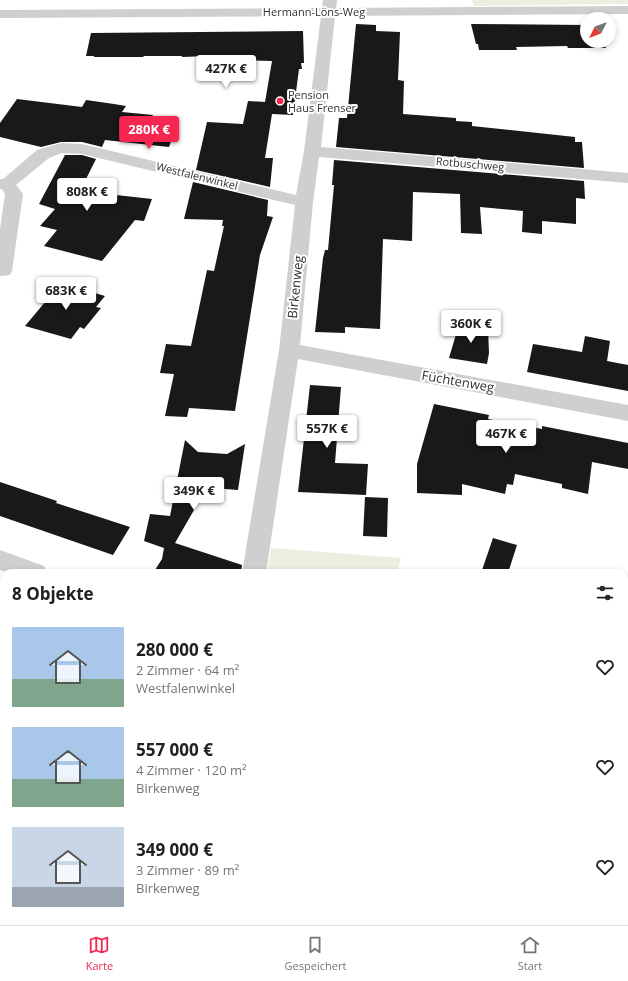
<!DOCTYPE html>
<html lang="de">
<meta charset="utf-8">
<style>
:root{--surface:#fff;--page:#f2f2f2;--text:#202124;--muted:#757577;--line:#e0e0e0;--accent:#f52750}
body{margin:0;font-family:"Open Sans",sans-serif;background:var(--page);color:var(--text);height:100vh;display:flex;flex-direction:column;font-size:15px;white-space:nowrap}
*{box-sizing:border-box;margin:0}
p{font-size:13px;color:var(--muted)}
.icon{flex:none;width:22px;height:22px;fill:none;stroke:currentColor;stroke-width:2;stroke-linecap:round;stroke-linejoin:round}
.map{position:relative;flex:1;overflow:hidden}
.panel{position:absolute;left:0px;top:569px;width:628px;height:356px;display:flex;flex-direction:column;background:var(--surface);border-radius:12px 12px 0 0;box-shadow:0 2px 6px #0003}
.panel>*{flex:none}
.needle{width:26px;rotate:228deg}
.fabs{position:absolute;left:580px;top:12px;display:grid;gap:8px}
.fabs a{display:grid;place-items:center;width:36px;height:36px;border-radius:50%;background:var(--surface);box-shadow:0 2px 6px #0003;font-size:20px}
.price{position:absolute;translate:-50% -34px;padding:0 9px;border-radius:4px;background:#fff;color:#222;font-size:13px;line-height:26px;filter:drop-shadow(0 1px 2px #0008)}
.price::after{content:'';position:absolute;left:50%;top:24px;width:12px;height:9px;margin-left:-6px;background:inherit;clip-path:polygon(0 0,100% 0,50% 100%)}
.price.current{background:var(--accent);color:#fff}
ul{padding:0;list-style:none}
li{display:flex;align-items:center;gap:12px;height:100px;padding:0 12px}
li span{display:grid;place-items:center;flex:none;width:112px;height:80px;border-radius:0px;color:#555}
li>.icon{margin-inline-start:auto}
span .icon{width:48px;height:48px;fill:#fffc;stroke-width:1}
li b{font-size:17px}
h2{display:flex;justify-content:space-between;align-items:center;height:48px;padding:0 12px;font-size:17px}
.tab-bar{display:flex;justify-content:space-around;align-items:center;height:56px;border-top:1px solid var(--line);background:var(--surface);font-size:11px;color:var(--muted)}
.tab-bar a{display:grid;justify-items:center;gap:2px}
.tab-bar .current{color:var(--accent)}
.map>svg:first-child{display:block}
.green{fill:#eaefdf}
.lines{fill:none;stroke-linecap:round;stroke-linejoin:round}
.stream{fill:#cae6f0;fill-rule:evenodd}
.building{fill:#191919}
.minor{fill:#cfcfcf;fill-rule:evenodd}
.poi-dot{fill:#f52750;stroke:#fff;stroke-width:1.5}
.labels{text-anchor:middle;stroke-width:4;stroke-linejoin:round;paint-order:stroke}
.far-street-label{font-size:11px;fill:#323232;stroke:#fff}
.far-poi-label{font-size:11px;fill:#323232;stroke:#fff;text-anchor:start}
.street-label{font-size:13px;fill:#323232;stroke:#fff}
</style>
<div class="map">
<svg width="628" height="925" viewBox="0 0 628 925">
<rect width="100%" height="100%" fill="#fff"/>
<path class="green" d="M472,0H628V4L474,6Z
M271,548L401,558L397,573H267Z
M0,577L4,579V921H624V793L628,795V925H0Z"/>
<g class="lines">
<path class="stream" d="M64,921H74L75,925H65Z"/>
</g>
<path class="building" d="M356,24L376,25V31L400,32L398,80L404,81L403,114L456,118V121L472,122V126L575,137V142H582L584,168L336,147L339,118H347Z
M471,24L587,25V41H603L606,48H568L567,46L516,47L517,50H479L478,44H476Z
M303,31L304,63H301L302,69H299L293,115L272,114L265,158H273L270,187L196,170L207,122L243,124L248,101L265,102L272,61L209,59V56L182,57V56H144L143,57H94V56H86L91,33Z
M17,99L82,107L86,100L114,104L126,106L122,112L153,115L151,118L178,120L169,147L105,140L102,147L82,142H61L41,147L0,137V123Z
M65,155H82L96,159L80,191L152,199L144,221L135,220L102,261L44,246L57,230L40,226L55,209L39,204Z
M334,160L584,181L585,199L576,198V224L542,221V234L522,232L523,211L480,207L482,234L461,233L460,194L413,192L412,241L383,239L380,329L345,327V333L315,332L323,258L325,250H328L334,185H332Z
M193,182L268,200L267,216L273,217L260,255L235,411L189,408L187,417L165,416L174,374L160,373L166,344L191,346L207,270L214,271L224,226H222L223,220L184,219Z
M61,283L105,296L96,307L101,308L84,329L80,327L71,339L25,326Z
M459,324L488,328L489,353L487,364L449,358Z
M585,336L610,341L607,361L628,365V391L527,372L533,344L582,352Z
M310,385L341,387L335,463L368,464L366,495L298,492Z
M434,404L489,415L488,419L542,429V426L628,443V469L592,462L588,494L562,488V484L515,474L513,485L507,484L505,494L462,484V495L417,493V464Z
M185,440L198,452L227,454L245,444L238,490L213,488L210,491H205L175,543L242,565L241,573H153L162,559L164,548L144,541L150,514L170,516Z
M0,482L57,501L56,503L130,527L113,555L0,516Z
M365,497L388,498L387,537L363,536Z
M493,538L517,545L508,573H481Z"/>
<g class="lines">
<path class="minor" d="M323,0H337L336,8L628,6V14L335,16L321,147L628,173V183L319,157L313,202L300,345L628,405V421L298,359L266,573H242L279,350L295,205L82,154L62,153L49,158L16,185L23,194L12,271L10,275L0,276V229L5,194L2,189H0V179H3L37,150L61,143L82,144L296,195L304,151L321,16L0,18V10L322,8Z
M0,550L44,566L48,573H8L0,570Z
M624,760L628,762V788L624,786Z"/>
</g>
<circle class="poi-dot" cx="280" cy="101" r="4"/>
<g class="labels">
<g class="far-street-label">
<text x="314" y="16">Hermann-Löns-Weg</text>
<text transform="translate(470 164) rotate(5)" y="4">Rotbuschweg</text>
<text transform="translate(197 176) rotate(14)" y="4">Westfalenwinkel</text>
</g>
<g class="far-poi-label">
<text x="288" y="99">Pension<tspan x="288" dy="13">Haus Frenser</tspan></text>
</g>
<g class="street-label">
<text transform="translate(295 287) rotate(-84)" y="5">Birkenweg</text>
<text transform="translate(458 381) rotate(10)" y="5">Füchtenweg</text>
</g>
</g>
</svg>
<div class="fabs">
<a><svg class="needle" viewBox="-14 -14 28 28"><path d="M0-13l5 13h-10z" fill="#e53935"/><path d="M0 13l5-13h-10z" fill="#757577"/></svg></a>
</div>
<b class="price" style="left:226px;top:89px">427K €</b>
<b class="price current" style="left:149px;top:150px">280K €</b>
<b class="price" style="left:87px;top:212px">808K €</b>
<b class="price" style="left:66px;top:311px">683K €</b>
<b class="price" style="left:471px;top:344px">360K €</b>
<b class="price" style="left:327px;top:449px">557K €</b>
<b class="price" style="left:506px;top:454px">467K €</b>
<b class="price" style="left:194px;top:511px">349K €</b>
<section class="panel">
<h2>8 Objekte<svg class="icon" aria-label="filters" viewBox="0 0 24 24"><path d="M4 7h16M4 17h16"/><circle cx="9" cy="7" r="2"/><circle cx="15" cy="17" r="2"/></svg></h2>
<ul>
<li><span style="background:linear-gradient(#a9c7e8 65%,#7fa58c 0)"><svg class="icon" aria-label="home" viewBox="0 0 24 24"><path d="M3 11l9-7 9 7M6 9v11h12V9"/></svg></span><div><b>280 000 €</b><p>2 Zimmer · 64 m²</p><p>Westfalenwinkel</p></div><svg class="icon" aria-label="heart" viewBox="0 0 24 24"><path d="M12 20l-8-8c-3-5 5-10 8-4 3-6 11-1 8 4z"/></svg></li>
<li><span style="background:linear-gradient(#a9c7e8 65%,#7fa58c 0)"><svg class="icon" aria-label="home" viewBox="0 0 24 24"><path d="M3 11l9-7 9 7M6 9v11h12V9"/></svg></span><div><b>557 000 €</b><p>4 Zimmer · 120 m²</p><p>Birkenweg</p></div><svg class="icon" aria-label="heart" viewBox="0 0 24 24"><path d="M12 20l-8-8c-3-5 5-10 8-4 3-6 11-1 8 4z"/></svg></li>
<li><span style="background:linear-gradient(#c9d6e8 75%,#9aa5b1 0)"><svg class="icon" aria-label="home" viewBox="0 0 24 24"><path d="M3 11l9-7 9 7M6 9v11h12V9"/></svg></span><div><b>349 000 €</b><p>3 Zimmer · 89 m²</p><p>Birkenweg</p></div><svg class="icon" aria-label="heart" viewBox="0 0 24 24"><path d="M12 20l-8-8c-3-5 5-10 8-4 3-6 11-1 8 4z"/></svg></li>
</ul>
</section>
</div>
<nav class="tab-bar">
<a class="current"><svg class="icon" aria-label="map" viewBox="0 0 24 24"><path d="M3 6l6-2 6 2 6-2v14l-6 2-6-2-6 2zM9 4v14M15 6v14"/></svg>Karte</a>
<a><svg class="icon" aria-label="saved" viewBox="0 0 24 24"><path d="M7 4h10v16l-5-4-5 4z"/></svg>Gespeichert</a>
<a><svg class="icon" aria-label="home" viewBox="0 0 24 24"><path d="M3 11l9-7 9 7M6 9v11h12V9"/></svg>Start</a>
</nav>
